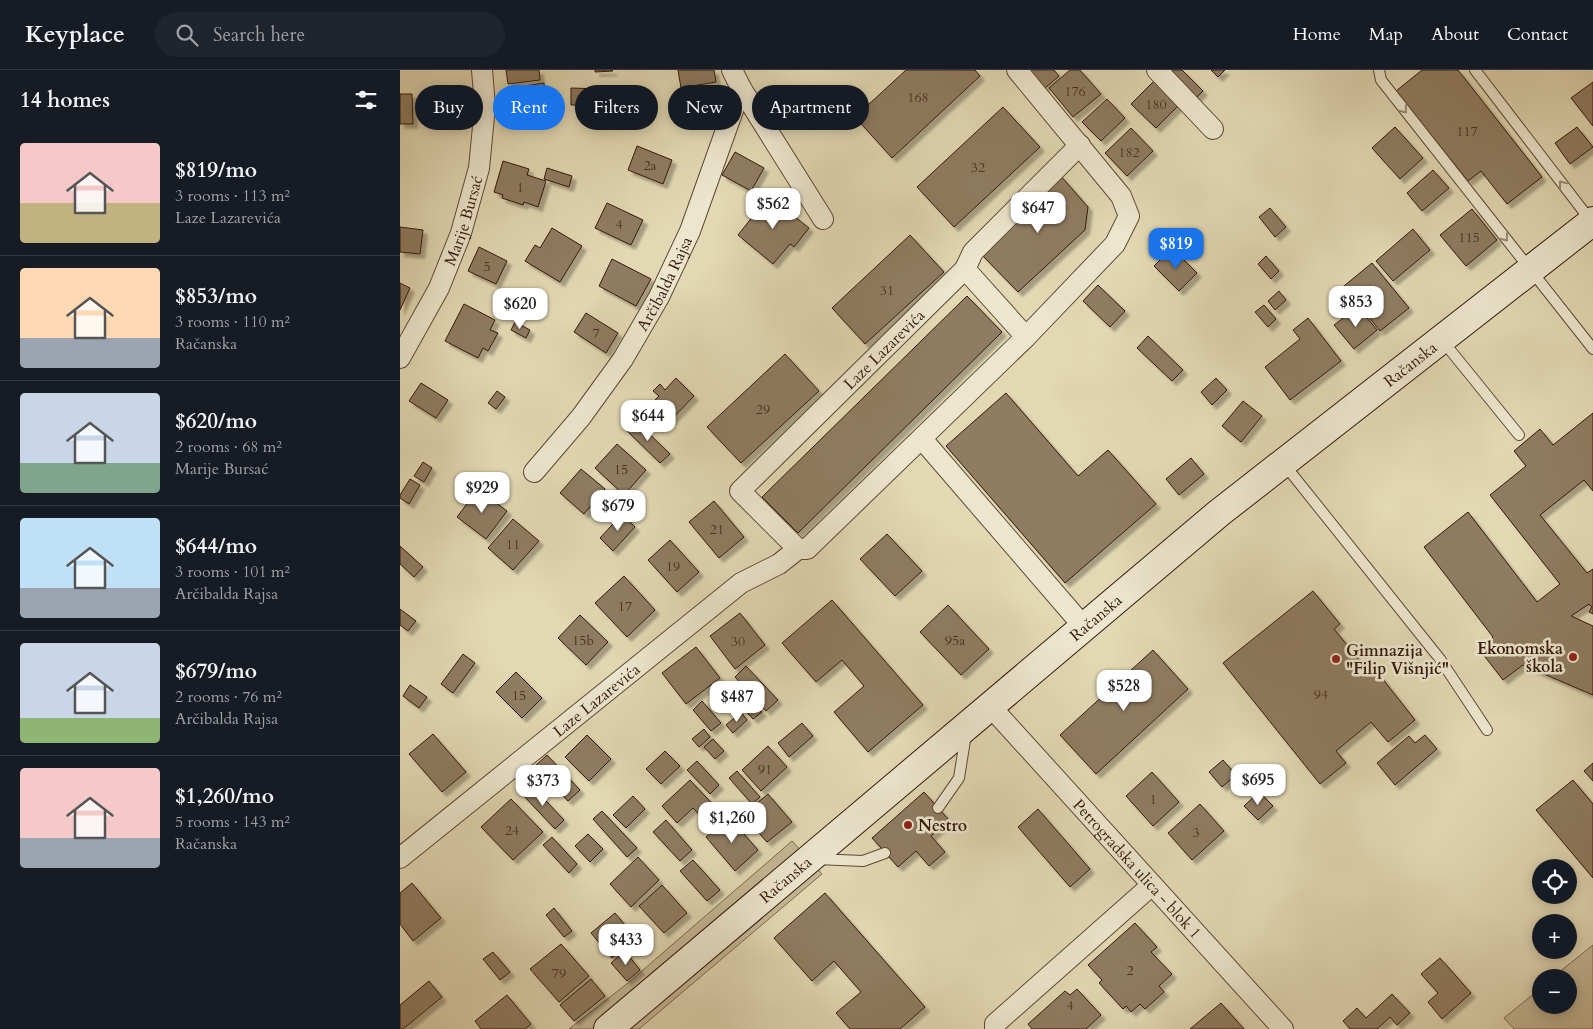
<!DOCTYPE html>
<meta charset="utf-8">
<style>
:root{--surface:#171b24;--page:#20242c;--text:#f1f3f6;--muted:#9ea1a6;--line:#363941;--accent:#1a73e8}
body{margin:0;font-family:Cardo,serif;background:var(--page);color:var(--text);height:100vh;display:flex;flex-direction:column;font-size:19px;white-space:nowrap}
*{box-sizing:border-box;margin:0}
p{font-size:16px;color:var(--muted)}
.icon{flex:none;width:28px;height:28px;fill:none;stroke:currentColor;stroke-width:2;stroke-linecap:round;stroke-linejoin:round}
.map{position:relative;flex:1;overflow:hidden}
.details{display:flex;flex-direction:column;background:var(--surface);width:400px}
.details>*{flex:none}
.guide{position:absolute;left:15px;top:15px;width:475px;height:45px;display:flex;gap:10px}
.fabs{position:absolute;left:1132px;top:789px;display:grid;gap:10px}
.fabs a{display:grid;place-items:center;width:45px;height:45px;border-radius:50%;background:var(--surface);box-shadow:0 2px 12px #0003;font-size:25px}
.price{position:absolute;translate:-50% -42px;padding:0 11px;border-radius:10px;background:#fff;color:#222;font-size:16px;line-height:32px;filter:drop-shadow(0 1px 2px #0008)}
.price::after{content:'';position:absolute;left:50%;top:30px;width:15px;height:11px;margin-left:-8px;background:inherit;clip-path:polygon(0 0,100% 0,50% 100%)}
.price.on{background:var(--accent);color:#fff}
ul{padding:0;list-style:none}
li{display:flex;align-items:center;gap:15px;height:125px;padding:0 20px}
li+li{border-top:1px solid var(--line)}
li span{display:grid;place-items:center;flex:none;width:140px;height:100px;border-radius:5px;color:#555}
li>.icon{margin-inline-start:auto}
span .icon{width:60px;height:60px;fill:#fffc;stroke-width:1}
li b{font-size:21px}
h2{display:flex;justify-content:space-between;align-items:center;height:60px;padding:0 20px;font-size:21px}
.chip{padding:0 18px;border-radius:22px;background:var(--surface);box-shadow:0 2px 12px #0003;font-size:18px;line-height:45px}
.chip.on{background:var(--accent);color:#fff}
header{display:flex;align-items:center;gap:30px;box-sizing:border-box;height:70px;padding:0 25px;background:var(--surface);border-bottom:1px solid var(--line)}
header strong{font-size:24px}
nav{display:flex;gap:28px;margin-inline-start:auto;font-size:18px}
.search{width:350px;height:45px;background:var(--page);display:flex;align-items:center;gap:12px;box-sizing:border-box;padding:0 18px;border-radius:28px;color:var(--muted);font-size:19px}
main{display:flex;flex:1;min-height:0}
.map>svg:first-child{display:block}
.green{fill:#c5b896;stroke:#7e6850}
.building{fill:#8f7c62;stroke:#36190b;filter:url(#shadow)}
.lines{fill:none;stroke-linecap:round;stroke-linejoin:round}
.service-casing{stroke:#614935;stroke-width:12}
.minor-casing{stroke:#614935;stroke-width:22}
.secondary-casing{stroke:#36190b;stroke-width:30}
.service{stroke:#ece6ce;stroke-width:10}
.minor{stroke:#ece6ce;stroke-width:20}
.secondary{stroke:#ece6ce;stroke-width:28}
.oneway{stroke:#9a8a76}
.poi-dot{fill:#8f2418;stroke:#ece6ce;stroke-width:2}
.labels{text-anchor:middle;stroke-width:5;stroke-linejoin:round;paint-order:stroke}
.number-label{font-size:14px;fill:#4c3221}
.street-label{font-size:16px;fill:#36190b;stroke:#ece6ce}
.poi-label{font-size:16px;font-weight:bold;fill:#36190b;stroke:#ece6ce;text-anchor:start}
</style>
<header>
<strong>Keyplace</strong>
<div class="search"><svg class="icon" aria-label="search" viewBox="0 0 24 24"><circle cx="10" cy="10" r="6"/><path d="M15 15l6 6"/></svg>Search here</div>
<nav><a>Home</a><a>Map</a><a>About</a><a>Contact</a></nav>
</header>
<main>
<section class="details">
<h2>14 homes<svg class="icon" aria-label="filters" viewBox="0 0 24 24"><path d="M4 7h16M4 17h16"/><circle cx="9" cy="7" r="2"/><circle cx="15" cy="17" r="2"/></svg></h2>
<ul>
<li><span style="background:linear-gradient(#f6c9c9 60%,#c2b280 0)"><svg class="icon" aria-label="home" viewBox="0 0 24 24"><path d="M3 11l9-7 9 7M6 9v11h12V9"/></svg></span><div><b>$819/mo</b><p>3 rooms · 113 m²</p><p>Laze Lazarevića</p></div></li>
<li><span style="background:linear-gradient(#ffd9b3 70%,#9aa5b1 0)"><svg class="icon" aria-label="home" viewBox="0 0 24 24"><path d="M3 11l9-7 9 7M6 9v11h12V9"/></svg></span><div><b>$853/mo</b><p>3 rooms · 110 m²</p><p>Račanska</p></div></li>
<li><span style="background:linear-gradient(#c9d6e8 70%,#7fa58c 0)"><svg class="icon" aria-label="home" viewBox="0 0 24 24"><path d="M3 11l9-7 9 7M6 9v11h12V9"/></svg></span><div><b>$620/mo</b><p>2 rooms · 68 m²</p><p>Marije Bursać</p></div></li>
<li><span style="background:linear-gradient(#bfe0f5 70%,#9aa5b1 0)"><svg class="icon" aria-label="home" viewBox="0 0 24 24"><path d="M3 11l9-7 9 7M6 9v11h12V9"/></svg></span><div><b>$644/mo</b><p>3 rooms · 101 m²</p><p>Arčibalda Rajsa</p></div></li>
<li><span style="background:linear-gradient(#c9d6e8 75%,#8fb573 0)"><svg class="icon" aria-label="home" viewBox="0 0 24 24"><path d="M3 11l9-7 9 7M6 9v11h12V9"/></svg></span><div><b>$679/mo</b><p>2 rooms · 76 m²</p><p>Arčibalda Rajsa</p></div></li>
<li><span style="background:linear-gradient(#f6c9c9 70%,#9aa5b1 0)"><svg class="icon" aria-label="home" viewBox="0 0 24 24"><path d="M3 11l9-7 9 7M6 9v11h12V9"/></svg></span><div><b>$1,260/mo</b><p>5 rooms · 143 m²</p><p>Račanska</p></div></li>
</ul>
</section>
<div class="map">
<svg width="1193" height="959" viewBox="0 0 1193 959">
<defs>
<filter id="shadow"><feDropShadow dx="4.5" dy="4.5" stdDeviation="1" flood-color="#0004"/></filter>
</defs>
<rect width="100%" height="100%" fill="#e2d8b3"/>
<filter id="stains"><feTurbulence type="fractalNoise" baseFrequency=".004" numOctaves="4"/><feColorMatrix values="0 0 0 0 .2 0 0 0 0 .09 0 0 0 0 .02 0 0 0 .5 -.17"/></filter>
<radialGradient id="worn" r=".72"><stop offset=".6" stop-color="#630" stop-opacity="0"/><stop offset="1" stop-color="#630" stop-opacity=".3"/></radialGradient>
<path class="green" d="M392,771L422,804L239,959H169L228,913Z
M1193,875V959H1114L1104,948L1141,918V935H1169V908L1153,907Z"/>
<path class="building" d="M106,0H139L140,10L108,14Z
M195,0H212L213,1L195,2Z
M278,0H314L316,12L281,18Z
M506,0H575L580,6L492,88L455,47Z
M629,0H654L659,6L645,18Z
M670,0H680L701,24L673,47L649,18Z
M768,0H782L803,21L794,30Z
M811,0H825L818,7Z
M1022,0H1058L1142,107L1107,134L1081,101L1068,111L996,21Z
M755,10L780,34L756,58L731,34Z
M1193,12V56L1171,28Z
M144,13L146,27L126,30L124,16Z
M171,18L200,19L199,36L171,35Z
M291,23H315V50H291Z
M0,24H12L13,54H0Z
M707,29L725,48L701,71L682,52Z
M603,37L640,77L554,157L517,117Z
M995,57L1023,88L1000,109L972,78Z
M1177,57L1193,77L1170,94L1155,73Z
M731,58L753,81L727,106L705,83Z
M237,76L272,90L263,114L228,100Z
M335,82L364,98L351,121L322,105Z
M103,91L129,99L127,105L146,111L138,137L124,132L123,135L102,128L103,125L94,122Z
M147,98L172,106L169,117L144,109Z
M1033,100L1049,118L1022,141L1007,123Z
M660,105L688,137L685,160L618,222L580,183Z
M369,126L409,158L394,177L390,174L373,194L338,165Z
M207,133L243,150L231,175L195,158Z
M870,138L886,157L875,167L859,147Z
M1072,139L1097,170L1066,196L1040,165Z
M0,157L23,160L20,184L0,182Z
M152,158L182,176L160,212L125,191L135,175L140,178Z
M1013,159L1030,180L993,211L976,191Z
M510,165L544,202L465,274L432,238Z
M79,177L107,191L96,214L68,201Z
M772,178L797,203L779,221L754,196Z
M866,186L879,201L871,209L858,194Z
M212,189L251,209L236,236L199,216Z
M972,193L1009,238L980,261L944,216Z
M0,213L10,218L0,240Z
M698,215L725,241L710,257L683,231Z
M879,221L886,230L875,240L868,231Z
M567,226L602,262L398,463L362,427Z
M64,234L95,250L90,260L98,263L88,281L83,278L78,288L45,271Z
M864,235L876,249L868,257L855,242Z
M958,237L977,260L954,279L934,255Z
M186,243L218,263L206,283L174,262Z
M908,248L941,291L890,330L865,297L900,269L893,260Z
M115,252L130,260L126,268L111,260Z
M748,266L783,300L772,311L737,278Z
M385,284L419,321L341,393L307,357Z
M276,308L294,326L269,352L250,335L259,326L253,321L260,314L265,320Z
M816,308L827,320L812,335L801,322Z
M21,313L48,330L36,348L9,331Z
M97,321L105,327L96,339L88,333Z
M606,323L678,406L708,380L756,434L665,513L546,376Z
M843,331L862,346L841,372L822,356Z
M1193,343V421L1184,410L1140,445L1187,503L1193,499V544L1189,542L1192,537L1189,534L1171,546L1193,556V625L1123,595L1103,610L1079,579L1093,567L1024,477L1068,442L1137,532L1160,514L1090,425L1126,396L1114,381L1140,359L1153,375Z
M236,351L270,384L260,393L227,361Z
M217,374L246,400L224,425L195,398Z
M791,388L804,404L779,425L766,409Z
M23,392L32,398L24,412L14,406Z
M181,399L205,419L184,444L160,423Z
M10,409L20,415L9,434L0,428V425Z
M78,419L107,441L86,469L57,447Z
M314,431L344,467L319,488L289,452Z
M222,444L235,457L213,481L200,468Z
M113,449L139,471L113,500L88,478Z
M487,464L522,501L495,526L460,489Z
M270,470L299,502L277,522L248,490Z
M0,476L23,497L14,507L0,494Z
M224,506L255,540L227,567L195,533Z
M913,521L940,554L934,559L966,598L971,594L1015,650L988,672L971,652L936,681L946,693L920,714L823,593Z
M432,530L523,635L468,682L434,642L464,616L442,590L416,612L382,573Z
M548,535L589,579L561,605L520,562Z
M0,539L16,551L8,561L0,555Z
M340,543L365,575L335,599L310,566Z
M180,545L208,572L186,595L158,568Z
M296,577L320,608L286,634L262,603Z
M753,580L788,619L696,704L660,665Z
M63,584L75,593L53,623L41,614Z
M346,596L378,630L366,641L335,607Z
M116,602L142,628L122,648L96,622Z
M10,615L27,627L19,638L3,626Z
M349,628L362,642L353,649L341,636Z
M302,631L321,653L311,661L293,640Z
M341,642L347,650L333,663L326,655Z
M402,653L413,666L389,687L378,673Z
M304,659L310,667L299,677L292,669Z
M33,664L66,702L42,722L9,684Z
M187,665L211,689L189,711L165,687Z
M1025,665L1037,679L995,715L977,693L1009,666L1015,673Z
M313,669L324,681L315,689L304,677Z
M368,676L387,697L361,721L342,700Z
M265,681L280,696L261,714L246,699Z
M147,685L180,720L168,731L135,696Z
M823,690L836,705L822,717L809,702Z
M297,691L319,715L310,724L287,700Z
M1193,693V711L1184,701Z
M337,701L360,727L352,734L329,708Z
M752,702L779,732L753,756L726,726Z
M290,710L321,743L308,754L293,738L277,753L262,736Z
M1173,710L1193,734V808L1136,740Z
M131,715L164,750L155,759L122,724Z
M524,722L549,750L531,766L545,782L529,796L516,781L498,797L472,768Z
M859,722L873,736L858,750L844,736Z
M368,724L392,752L367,772L343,745Z
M233,726L245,739L226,758L213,745Z
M111,729L143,762L113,790L81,757Z
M800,734L824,761L792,790L768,763Z
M638,739L690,799L670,817L618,757Z
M202,741L237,778L227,787L193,749Z
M329,747L358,780L335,801L306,767Z
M266,750L292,780L280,791L253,762Z
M188,764L203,779L190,792L175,776Z
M152,767L177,794L169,803L143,775Z
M238,787L259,810L231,837L210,814Z
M293,790L320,820L307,831L280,801Z
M12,813L41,848L13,871L0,854V823Z
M262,815L287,843L264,863L239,836Z
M425,823L525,937L500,959H450L436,943L461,922L434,891L412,911L374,868Z
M154,838L172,861L164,867L146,845Z
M215,843L236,868L212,888L191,863Z
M735,853L757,877L751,882L772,904L759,916L764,922L745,939L740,934L731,942L726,936L723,939L699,913L702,910L688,895Z
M161,874L189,906L159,932L130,899Z
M225,881L240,900L227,911L211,893Z
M93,882L110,902L100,910L83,889Z
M1040,888L1071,923L1042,949L1028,932L1038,923L1021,904Z
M191,909L205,926L174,951L160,935Z
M29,911L42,927L3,959H0V935Z
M677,919L701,945L686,959H632L628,954L665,921L670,925Z
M992,924L1010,943L997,955L990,947L977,959H950L943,951L957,938L966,948Z
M107,925L131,954L125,959H81L75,951Z
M821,933L844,959H790Z"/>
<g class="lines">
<defs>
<path id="service" d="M979,0L981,10L1193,279
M1075,0L1191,151
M1042,270L1119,365
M884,394L1040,589L1087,660
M538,738L559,708L566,664
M416,789L463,791L485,783"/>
<g id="minor">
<path d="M332,0L341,18L423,149"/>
<path d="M757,0L813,59"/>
<path d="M565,199L626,267"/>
<path id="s1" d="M0,288L39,218L61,163L79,98L85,36L82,0"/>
<path d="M522,369L684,557"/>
<path id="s2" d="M134,402L181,347L223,289L259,227L290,161L341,18"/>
<path id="s3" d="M398,479L340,421L565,199L573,182L680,75"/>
<path id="s4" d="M591,637L883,959"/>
<path id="s5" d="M0,788L341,513L379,494L398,479H407L626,267L715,174L729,146L721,126L617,0"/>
<path d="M595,959V954L752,815"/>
</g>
<g id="secondary">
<path id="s6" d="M208,959L819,443L1193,151"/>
</g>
</defs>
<use href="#service" class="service-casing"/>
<use href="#minor" class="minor-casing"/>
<use href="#secondary" class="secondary-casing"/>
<use href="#service" class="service"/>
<use href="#minor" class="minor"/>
<use href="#secondary" class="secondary"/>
</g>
<defs><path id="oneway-chevron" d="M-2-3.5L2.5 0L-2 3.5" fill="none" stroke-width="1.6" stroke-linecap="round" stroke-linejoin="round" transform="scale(1.25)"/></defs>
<g class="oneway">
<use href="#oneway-chevron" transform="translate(1004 40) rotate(52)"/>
<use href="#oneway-chevron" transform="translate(1162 114) rotate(-127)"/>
<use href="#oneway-chevron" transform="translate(1105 168) rotate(52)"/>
</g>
<g class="poi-dot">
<circle cx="1173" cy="587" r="5"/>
<circle cx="936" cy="589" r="5"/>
<circle cx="508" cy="755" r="5"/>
</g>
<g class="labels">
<g class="number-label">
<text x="675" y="26">176</text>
<text x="518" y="32">168</text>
<text x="756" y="39">180</text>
<text x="1067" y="66">117</text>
<text x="729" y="87">182</text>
<text x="250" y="100">2a</text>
<text x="578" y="102">32</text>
<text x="120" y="122">1</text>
<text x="219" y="159">4</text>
<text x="1069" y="172">115</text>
<text x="87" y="201">5</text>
<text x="487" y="225">31</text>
<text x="196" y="268">7</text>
<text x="363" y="344">29</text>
<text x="221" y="404">15</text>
<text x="317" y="464">21</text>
<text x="113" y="479">11</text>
<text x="273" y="501">19</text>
<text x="225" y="541">17</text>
<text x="183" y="575">15b</text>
<text x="555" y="575">95a</text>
<text x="338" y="576">30</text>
<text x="921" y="629">94</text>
<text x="119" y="630">15</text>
<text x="365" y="704">91</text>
<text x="753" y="734">1</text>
<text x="112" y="765">24</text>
<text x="796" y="767">3</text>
<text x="730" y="905">2</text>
<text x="159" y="908">79</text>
<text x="670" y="940">4</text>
</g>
<g class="street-label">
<text dy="6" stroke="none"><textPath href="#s1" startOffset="152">Marije Bursać</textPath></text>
<text dy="6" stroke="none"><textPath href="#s2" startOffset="230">Arčibalda Rajsa</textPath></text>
<text dy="6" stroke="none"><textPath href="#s3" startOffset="284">Laze Lazarevića</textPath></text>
<text dy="6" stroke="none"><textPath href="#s6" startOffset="1042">Račanska</textPath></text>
<text dy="6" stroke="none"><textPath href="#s6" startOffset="638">Račanska</textPath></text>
<text dy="6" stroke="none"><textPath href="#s5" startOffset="252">Laze Lazarevića</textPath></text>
<text dy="6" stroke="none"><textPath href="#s4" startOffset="218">Petrogradska ulica - blok 1</textPath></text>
<text dy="6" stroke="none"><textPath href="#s6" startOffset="232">Račanska</textPath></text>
</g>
<g class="poi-label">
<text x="1163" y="584" text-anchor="end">Ekonomska<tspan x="1163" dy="18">škola</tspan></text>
<text x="946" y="586">Gimnazija<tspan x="946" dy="18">"Filip Višnjić"</tspan></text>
<text x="518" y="761">Nestro</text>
</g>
</g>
<rect width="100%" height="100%" filter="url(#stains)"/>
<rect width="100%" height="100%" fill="url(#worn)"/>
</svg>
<div class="fabs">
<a><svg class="icon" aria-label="locate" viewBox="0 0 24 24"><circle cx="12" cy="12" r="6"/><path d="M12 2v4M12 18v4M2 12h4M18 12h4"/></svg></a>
<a>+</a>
<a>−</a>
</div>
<b class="price" style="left:373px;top:160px">$562</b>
<b class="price" style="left:638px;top:164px">$647</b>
<b class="price on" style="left:776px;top:200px">$819</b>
<b class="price" style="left:956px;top:258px">$853</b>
<b class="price" style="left:120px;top:260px">$620</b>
<b class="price" style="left:248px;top:372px">$644</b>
<b class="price" style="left:82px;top:444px">$929</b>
<b class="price" style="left:218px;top:462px">$679</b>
<b class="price" style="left:724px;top:642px">$528</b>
<b class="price" style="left:337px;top:653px">$487</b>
<b class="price" style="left:858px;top:736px">$695</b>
<b class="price" style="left:143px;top:737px">$373</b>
<b class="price" style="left:332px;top:774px">$1,260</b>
<b class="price" style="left:226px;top:896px">$433</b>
<div class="guide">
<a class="chip">Buy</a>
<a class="chip on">Rent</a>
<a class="chip">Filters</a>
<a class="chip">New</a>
<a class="chip">Apartment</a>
</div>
</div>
</main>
